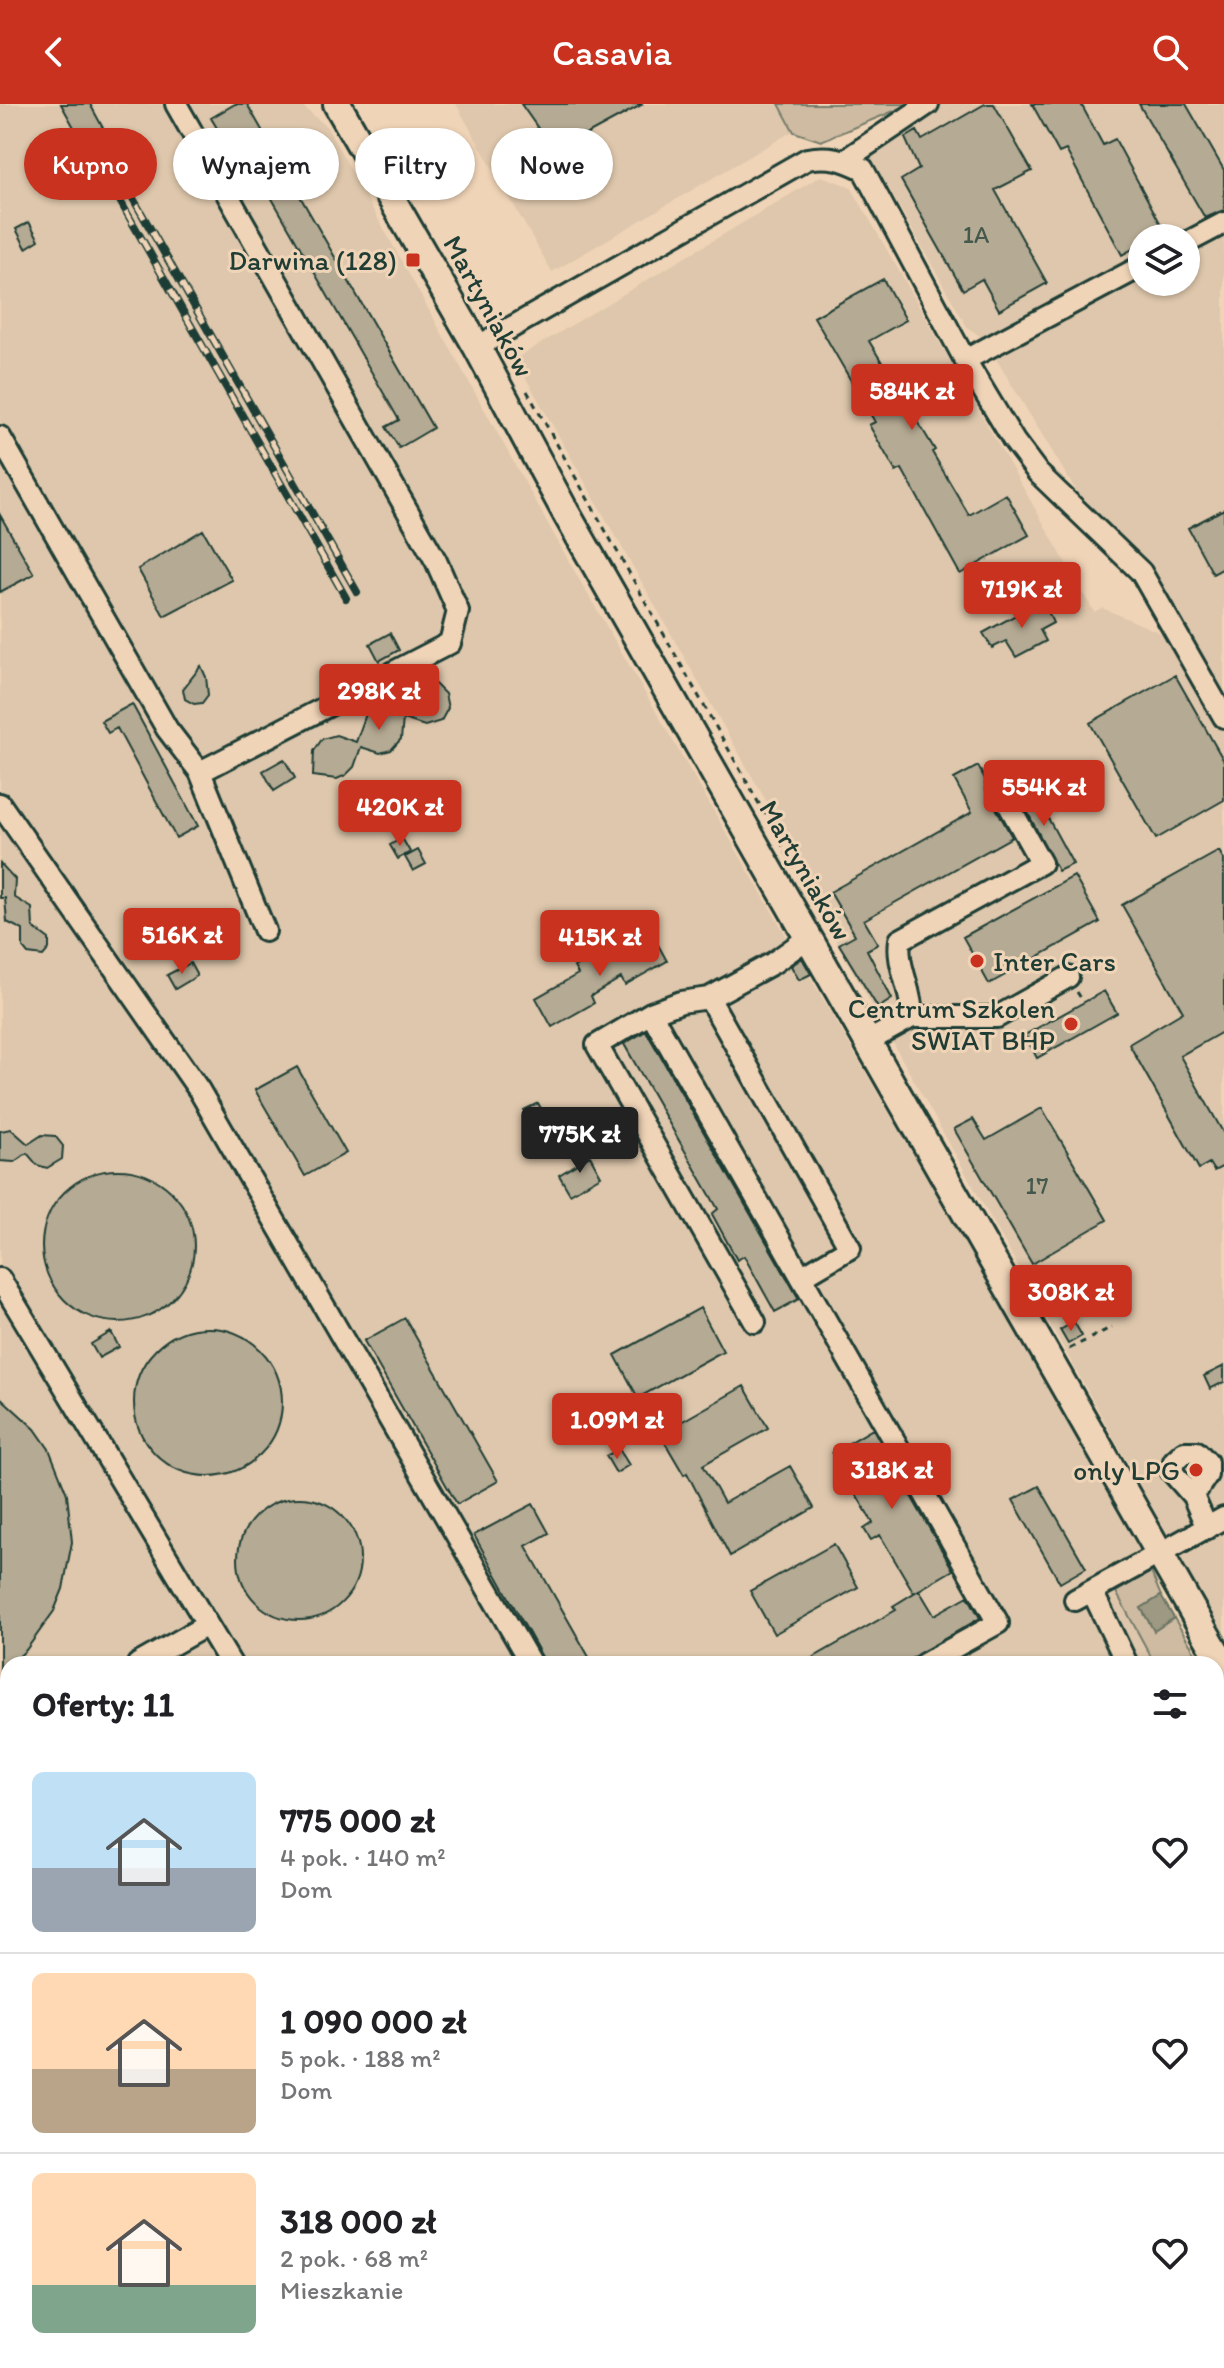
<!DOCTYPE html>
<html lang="pl">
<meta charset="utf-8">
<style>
:root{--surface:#fff;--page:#f2f2f2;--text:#202124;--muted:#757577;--line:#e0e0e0;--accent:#c8321e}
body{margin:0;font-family:Itim,sans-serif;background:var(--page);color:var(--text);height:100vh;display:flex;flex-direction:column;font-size:30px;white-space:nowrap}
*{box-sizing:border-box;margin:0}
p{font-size:26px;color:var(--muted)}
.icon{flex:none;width:44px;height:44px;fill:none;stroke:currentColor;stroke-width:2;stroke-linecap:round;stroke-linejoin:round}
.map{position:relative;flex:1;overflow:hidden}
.details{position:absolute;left:0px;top:1552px;width:1224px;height:712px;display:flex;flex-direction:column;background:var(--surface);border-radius:24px 24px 0 0;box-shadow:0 2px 6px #0004}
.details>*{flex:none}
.guide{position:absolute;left:24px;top:24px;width:800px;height:72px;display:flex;gap:16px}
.fabs{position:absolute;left:1128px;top:120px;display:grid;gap:16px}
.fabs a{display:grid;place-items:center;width:72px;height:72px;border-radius:50%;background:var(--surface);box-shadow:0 2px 6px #0004;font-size:40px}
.price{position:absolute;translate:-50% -68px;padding:0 18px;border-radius:8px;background:var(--accent);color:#fff;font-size:26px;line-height:52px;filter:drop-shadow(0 2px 4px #0008)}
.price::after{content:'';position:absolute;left:50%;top:48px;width:24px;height:18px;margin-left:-12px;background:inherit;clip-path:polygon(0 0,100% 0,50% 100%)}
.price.selected{background:#222;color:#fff}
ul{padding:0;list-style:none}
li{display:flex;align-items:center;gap:24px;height:200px;padding:0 32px}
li+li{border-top:2px solid var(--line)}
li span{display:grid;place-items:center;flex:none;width:224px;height:160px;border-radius:12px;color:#555}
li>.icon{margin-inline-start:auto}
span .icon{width:96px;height:96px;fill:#fffc;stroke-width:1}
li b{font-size:34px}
h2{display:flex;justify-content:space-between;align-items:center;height:96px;padding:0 32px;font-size:34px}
.chip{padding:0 28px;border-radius:36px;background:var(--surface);box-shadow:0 2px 6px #0004;font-size:28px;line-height:72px}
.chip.selected{background:var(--accent);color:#fff}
header{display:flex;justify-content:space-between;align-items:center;height:104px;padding:0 32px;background:var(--accent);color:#fff;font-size:36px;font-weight:600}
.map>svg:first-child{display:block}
.built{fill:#dec7ac;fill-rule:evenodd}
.green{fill:#cebba2;stroke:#767c6b;stroke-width:2}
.water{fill:#9d9983;stroke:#6b7463;stroke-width:2}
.building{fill:#b5aa93;stroke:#1f3d34;stroke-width:2}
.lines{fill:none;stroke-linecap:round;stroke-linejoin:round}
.minor-casing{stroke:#1f3d34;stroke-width:26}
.major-casing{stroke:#1f3d34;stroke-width:32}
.path{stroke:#1f3d34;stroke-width:3;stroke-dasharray:6 6;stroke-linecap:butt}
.minor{stroke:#f0d4b7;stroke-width:20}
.major{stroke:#f0d4b7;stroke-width:26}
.rail-casing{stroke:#1f3d34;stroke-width:8}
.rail{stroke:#f0d4b7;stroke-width:5;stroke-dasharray:15;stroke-linecap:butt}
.poi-dot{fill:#c8321e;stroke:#f0d4b7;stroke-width:3}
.labels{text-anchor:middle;stroke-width:6;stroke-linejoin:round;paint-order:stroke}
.number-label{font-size:24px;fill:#44584c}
.poi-label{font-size:28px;fill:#1f3d34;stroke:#f0d4b7;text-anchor:end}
.street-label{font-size:28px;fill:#1f3d34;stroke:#f0d4b7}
</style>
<header><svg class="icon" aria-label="back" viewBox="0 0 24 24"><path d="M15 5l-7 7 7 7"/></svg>Casavia<svg class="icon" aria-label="search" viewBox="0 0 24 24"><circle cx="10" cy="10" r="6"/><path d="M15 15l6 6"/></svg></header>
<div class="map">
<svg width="1224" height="2264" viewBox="0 0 1224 2264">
<rect width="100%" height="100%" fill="#f0d4b7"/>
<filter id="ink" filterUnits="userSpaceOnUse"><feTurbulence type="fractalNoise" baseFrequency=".0125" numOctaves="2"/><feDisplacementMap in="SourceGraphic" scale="16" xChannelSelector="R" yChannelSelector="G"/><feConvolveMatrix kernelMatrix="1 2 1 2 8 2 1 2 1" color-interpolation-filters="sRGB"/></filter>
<g filter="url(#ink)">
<path class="built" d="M0,0H300L327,23L572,463L1089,1353L1151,1468L1116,1488L1155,1560H8V2256H1216V1671L1224,1686V2050L1220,2052L1224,2060V2264H0Z
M456,0H777L793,27L552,168Z
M942,0H1224V1531L813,796L820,792L515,255L821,72L851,83L1094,508L1102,504L1163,530L984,235L967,223L867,46ZM1142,134H1186V178H1142Z"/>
<path class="green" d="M779,0H911L821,37L794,28Z
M1151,1468L1161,1492L1141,1504L1154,1526L1174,1514L1202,1560H1155L1116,1488Z
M1216,1585L1224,1598V1686L1216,1671Z"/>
<path class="water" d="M1161,1492L1174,1514L1154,1527L1141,1504Z"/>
<path class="building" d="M61,0H90L103,24L81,36Z
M235,0H247L433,324L399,344L386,323L399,316L235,30L224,36L211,14Z
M521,0H643L582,33L568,36L542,30Z
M985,0H994L1032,67L995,86L1047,179L999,206L982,175L963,186L901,76L919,65L905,34L917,27L922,36Z
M1032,0H1081L1103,41L1115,35L1165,128L1154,134H1142V140L1122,151L1066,46L1059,49Z
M1139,0H1186L1224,66V106L1205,114Z
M29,118L39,136L26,144L16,125Z
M883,175L906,216L869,237L935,346L932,348L969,411L1006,390L1029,431L960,470L902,365L896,368L869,321L875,318L814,213Z
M1224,405V464L1213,470L1188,424Z
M0,411L34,470L0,488Z
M203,426L232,476L164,512L138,465Z
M1043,496L1053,519L1040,526L1046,537L1016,553L1006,537L992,544L983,529Z
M390,529L399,546L379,557L370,540Z
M201,562L206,573L208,591L202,599L194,600L185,595L183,585Z
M1175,571L1224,657V696L1156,735L1090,619Z
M421,580H435L445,590L448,604L441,617L425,622L403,615L401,635L391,646L380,649L361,643L354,663L346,671L337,675L313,672L314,647L322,635L336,631L356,638L366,610L378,605L401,610L407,588Z
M132,600L198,722L176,734L117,624L108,629L101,617Z
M284,655L295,674L274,687L263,667Z
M978,662L985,675L986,686L1012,733L864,816L878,840L867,846L892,895L878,904L839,840L855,831L830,788L972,708L954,675Z
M1029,679L1073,760L1058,767L1016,686Z
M404,684L411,697L395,706L388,693Z
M402,734L410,748L398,755L390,741Z
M418,746L426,760L413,767L405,753Z
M1219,747L1224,756V927L1180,952L1224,1030V1062L1214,1067L1209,1059L1199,1065L1129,940L1183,908L1122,801Z
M0,759L15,775L14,793L32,804L33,823L49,835V845L43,852L28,850L23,844V826L7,818L5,794H0Z
M1074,772L1100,818L989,880L963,833Z
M651,828L667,857L625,881L621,874L591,892L594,899L552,923L536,894L578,870L574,863L603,846L606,853Z
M802,854L811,870L799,876L791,862Z
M190,859L197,872L175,885L167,871Z
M1104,887L1117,909L1037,954L1025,931Z
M646,927L799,1195L775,1208L744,1152L737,1156L712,1110L718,1105L624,940Z
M297,963L346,1049L305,1072L255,986Z
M538,999L561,1040L546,1048L524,1006Z
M1042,1004L1107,1116L1032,1160L954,1025L973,1015L986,1036Z
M11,1025L28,1040L42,1031L55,1032L63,1042L62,1055L47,1064L37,1061L27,1049L14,1058L0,1057V1027Z
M590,1052L601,1072L570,1090L559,1071Z
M42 1142a76 76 0 1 1 152 0a76 76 0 1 1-152 0Z
M700,1204L723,1247L638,1294L615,1251Z
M405,1214L498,1377L457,1400L364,1237Z
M1074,1218L1082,1232L1068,1240L1060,1226Z
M134 1298a74 74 0 1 1 148 0a74 74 0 1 1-148 0Z
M111,1228L119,1243L99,1254L91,1240Z
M1224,1262V1278L1210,1285L1204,1272Z
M744,1282L768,1324L703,1361L724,1399L790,1362L814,1404L730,1452L687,1369L684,1371L660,1330Z
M0,1293L35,1325L49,1345L67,1390L72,1438L63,1485L54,1507L26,1546L0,1570Z
M873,1325L953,1466L914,1489L880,1431L871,1436L864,1425L873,1419L832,1349Z
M619,1345L629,1361L616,1369L606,1352Z
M1039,1382L1086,1464L1060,1479L1013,1396Z
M238 1455a61 61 0 1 1 122 0a61 61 0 1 1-122 0Z
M533,1400L549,1429L526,1442L593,1560H546L474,1431Z
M834,1440L858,1483L774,1530L750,1487Z
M919,1486L934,1511L968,1492L980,1514L902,1560H802L896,1506L893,1502Z"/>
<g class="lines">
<defs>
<path id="minor" d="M176,0L436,457L458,507L450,539L200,668
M845,56L928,0
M1186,139L1224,119
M477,243L807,55C829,51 843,55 863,65L965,256L1014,337L1038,369L1141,468L1224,613
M965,256L1142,162
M0,333L167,625L200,668L265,827
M0,700L199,986L531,1560
M709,894L850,1144L801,1173
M651,909L998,1519L924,1560
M912,913H997L1068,873
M867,938L912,913C912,884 896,862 900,836L1041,759L997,680
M0,1175L231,1560
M755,1218L597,941L651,909L681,898L709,894L773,859L808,834
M1193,1392L1207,1371V1358L1197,1348H1184L1174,1357L1172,1368L1193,1392L1207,1424
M1092,1487L1127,1560
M1075,1496L1224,1414
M138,1560L207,1521
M0,1639L8,1634
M0,1696L8,1703
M1216,1710L1224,1706
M0,1870L8,1872
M0,2041L8,2038
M449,2264L478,2256"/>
<path id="major" d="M337,0L477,243L566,409L1224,1562"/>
</defs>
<use href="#minor" class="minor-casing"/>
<use href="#major" class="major-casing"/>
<path class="path" d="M527,287L802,776
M1077,888L1084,899
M1069,1245L1112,1223"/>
<use href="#minor" class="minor"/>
<use href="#major" class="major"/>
<defs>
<path id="rail" d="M122,75L357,488
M111,81L346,494
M0,1808L8,1813
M0,1888L8,1889
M0,1977H8
M0,2006L8,2004
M0,2020L8,2018
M1216,2157L1224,2162
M0,2207L8,2205
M0,2229L8,2227
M662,2264L692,2256
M786,2264L806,2259
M938,2264L958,2256"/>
</defs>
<use href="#rail" class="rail-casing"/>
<use href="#rail" class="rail"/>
</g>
</g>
<g class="poi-dot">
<rect x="405" y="148" width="16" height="16" rx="4"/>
<circle cx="977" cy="857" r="8"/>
<circle cx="1071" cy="920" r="8"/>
<circle cx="1196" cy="1366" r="8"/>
</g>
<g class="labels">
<g class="number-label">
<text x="976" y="139">1A</text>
<text x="1037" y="1090">17</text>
</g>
<g class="poi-label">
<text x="397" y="166">Darwina (128)</text>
<text x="993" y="867" text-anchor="start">Inter Cars</text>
<text x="1055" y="914">Centrum Szkolen<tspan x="1055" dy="32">SWIAT BHP</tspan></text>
<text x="1180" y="1376">only LPG</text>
</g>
<g class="street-label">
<text transform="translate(489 202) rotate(61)" y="10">Martyniaków</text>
<text transform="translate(806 766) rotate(60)" y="10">Martyniaków</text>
</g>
</g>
</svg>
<div class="fabs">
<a><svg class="icon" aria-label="layers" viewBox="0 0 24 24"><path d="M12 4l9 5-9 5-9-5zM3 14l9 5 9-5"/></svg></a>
</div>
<b class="price" style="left:912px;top:328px">584K zł</b>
<b class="price" style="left:1022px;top:526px">719K zł</b>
<b class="price" style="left:379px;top:628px">298K zł</b>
<b class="price" style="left:1044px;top:724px">554K zł</b>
<b class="price" style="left:400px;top:744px">420K zł</b>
<b class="price" style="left:182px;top:872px">516K zł</b>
<b class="price" style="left:600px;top:874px">415K zł</b>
<b class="price selected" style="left:580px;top:1071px">775K zł</b>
<b class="price" style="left:1071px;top:1229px">308K zł</b>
<b class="price" style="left:617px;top:1357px">1.09M zł</b>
<b class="price" style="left:892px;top:1407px">318K zł</b>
<div class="guide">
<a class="chip selected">Kupno</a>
<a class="chip">Wynajem</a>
<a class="chip">Filtry</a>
<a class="chip">Nowe</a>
</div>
<section class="details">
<h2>Oferty: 11<svg class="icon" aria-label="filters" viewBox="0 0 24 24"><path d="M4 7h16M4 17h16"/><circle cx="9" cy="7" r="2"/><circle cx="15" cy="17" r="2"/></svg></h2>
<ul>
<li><span style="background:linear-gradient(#bfe0f5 60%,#9aa5b1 0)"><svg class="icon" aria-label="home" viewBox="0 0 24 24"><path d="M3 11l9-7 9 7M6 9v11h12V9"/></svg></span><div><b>775 000 zł</b><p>4 pok. · 140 m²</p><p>Dom</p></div><svg class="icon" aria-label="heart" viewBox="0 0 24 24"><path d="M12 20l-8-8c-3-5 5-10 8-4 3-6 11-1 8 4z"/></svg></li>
<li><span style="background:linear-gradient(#ffd9b3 60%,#b9a48a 0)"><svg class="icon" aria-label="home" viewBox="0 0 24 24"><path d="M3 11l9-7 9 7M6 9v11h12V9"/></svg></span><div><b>1 090 000 zł</b><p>5 pok. · 188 m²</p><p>Dom</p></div><svg class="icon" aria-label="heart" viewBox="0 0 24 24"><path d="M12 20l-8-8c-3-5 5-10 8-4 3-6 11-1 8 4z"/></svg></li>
<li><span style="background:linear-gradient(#ffd9b3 70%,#7fa58c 0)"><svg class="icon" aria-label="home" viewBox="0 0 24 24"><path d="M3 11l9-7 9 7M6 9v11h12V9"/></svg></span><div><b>318 000 zł</b><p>2 pok. · 68 m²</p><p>Mieszkanie</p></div><svg class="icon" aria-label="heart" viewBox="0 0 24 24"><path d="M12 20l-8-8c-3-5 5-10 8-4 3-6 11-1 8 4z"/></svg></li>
</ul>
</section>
</div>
